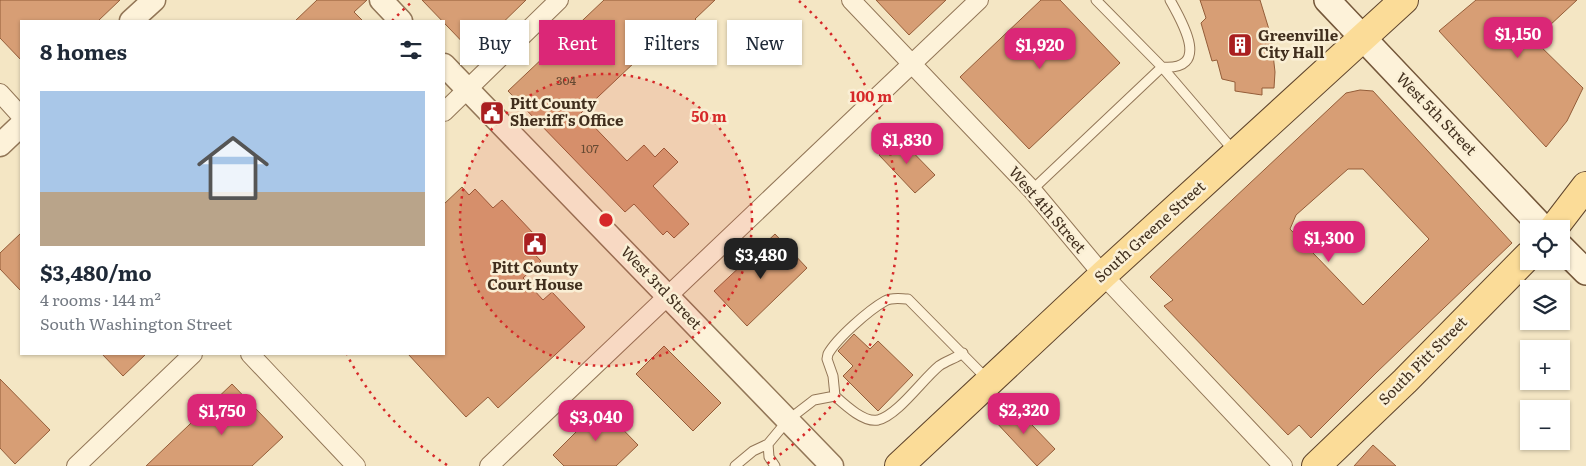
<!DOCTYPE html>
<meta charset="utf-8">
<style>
:root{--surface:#fff;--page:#f6f6f7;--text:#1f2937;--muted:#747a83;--line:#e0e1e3;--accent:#db2777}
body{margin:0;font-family:Literata,serif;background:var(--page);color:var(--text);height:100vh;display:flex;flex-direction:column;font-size:19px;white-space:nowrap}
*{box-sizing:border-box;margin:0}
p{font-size:16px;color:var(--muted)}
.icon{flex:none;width:28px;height:28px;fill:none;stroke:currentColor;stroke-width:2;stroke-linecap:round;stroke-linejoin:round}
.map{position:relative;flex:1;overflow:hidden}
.side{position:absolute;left:20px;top:20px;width:425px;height:335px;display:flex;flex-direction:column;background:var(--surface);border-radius:0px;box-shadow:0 1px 4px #0004}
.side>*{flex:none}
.hud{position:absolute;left:460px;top:20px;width:475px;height:45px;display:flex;gap:10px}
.tools{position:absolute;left:1520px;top:220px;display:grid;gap:10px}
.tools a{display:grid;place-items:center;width:50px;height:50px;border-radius:0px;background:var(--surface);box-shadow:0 1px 4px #0004;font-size:25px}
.price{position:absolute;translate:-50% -42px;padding:0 11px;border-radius:10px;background:var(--accent);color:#fff;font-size:16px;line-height:32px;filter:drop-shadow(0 1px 2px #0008)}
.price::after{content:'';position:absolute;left:50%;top:30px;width:15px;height:11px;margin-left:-8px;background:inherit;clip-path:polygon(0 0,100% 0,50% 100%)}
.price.on{background:#222;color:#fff}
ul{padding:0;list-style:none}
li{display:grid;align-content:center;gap:10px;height:265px;padding:0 20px}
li+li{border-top:1px solid var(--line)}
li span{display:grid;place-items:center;height:155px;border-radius:0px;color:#555}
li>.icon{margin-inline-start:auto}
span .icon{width:90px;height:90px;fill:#fffc;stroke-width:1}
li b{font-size:21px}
h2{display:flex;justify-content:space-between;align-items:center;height:60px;padding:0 20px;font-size:21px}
.pill{padding:0 18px;border-radius:0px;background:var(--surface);box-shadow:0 1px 4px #0004;font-size:18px;line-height:45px}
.pill.on{background:var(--accent);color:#fff}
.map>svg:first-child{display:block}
.building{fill:#d79e75;stroke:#945d39;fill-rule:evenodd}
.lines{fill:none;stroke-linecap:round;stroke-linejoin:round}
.service-casing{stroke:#927657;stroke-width:11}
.minor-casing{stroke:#927657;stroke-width:20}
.tertiary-casing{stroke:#927657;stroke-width:25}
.secondary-casing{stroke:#74573a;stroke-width:28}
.primary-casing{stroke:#5f442c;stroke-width:30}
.service{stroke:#fdf2d9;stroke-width:9}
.minor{stroke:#fdf2d9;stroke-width:18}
.tertiary{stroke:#fdf2d9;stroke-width:22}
.secondary{stroke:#fdf2d9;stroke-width:25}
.primary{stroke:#fbdc98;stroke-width:28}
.ring{fill:none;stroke:#d62828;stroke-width:2.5;stroke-dasharray:2.5 5}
.labels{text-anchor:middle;stroke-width:5;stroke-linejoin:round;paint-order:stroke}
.number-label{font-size:12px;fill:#664a33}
.poi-label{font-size:15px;font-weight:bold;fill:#402e1d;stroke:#faefd5;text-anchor:start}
.street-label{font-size:15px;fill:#402e1d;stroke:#faefd5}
.centre{fill:#d62828;stroke:#faefd5;stroke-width:2.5}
.ring-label{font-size:15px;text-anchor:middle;font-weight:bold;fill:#d62828;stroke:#faefd5;stroke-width:5;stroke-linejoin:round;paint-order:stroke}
</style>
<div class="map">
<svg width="1586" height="466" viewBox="0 0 1586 466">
<rect width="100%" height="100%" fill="#f4e6c4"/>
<path class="building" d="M0,0H120L98,21H21V60L0,38Z
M317,0H367L354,12L363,21H295Z
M422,0H526L489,36L491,38L474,54Z
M604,0H715L695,19L699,23L683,38L672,27L581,113L627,161L644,145L655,157L664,148L678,162L653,186L689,224L674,238L667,231L663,235L634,204L625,212L508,91Z
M876,0H946L909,35Z
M1041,0H1060L1120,63L1029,149L960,77Z
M1200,0H1260L1271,36L1275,72L1274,88H1262V95L1235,91V82L1222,79L1217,60L1212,61L1201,23L1206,18Z
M1476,0H1577L1534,40L1583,88L1567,121L1546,147L1439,31Z
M1360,90L1373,91L1512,243L1377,372L1311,438L1299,425L1288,435L1164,306L1173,300L1150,277L1346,93ZM1348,169H1363L1429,239L1363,305L1290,229L1296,215Z
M898,137L935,175L915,193L879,155Z
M462,187L469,195L475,189L493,208L502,200L534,234L524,243L541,261L523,278L543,300L552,292L585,327L498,408L488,397L466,417L408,354H444V204Z
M21,233V291L0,269V253Z
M775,234L807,268L747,326L714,291Z
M854,334L870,349L878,341L913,375L878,411L843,376L853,366L838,351Z
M664,346L721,403L693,431L636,374Z
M102,354H146L123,376Z
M0,379L50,430L15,464L0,448Z
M232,384L283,437L252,466H146Z
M597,403L638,445L616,466H564L553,455L582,426L578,422Z
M1011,403L1055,449L1037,466L994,420Z
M1373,445L1396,466H1354Z"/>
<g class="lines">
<defs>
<path id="service" d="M1096,0L1162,67L1234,151
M1032,190L1162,67C1211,71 1183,23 1170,0
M835,396L833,376L827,359L828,354C837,338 869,310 885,301C892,297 901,299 908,299L988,380
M768,444L769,457L775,466
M735,466L753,451L768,444L788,420L814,400L835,396C845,405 864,423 878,420C898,415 922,380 939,366C946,361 956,358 963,353"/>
<path id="minor" d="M851,0L1032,190L1103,275L1283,466
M0,93L21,116
M444,112L559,0
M250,354L356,466
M76,466L193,354
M489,466L979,0"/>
<path id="tertiary" d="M381,0L401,21
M131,21L154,0
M444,65L832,466
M0,145L21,125"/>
<path id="secondary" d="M1327,0L1544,229
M1561,247L1586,272"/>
<path id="primary" d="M1553,229L1586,186
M899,466L1103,275L1404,0
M1316,466L1405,381L1529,255"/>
</defs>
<use href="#service" class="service-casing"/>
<use href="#minor" class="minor-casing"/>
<use href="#tertiary" class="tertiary-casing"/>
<use href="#secondary" class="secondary-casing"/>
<use href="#primary" class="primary-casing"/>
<use href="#service" class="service"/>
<use href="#minor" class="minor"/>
<use href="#tertiary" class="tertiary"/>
<use href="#secondary" class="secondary"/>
<use href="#primary" class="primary"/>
</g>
<circle cx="606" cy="220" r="146" fill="#d62828" fill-opacity=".12"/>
<g class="ring">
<circle cx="606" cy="220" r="146"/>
<path d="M447 465A292 292 0 0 1 347 355M392 21A292 292 0 0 1 413 1M799 1A292 292 0 0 1 765 465"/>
</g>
<defs>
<symbol id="building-square" viewBox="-11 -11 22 22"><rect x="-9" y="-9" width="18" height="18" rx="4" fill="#a91f20" stroke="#faefd5"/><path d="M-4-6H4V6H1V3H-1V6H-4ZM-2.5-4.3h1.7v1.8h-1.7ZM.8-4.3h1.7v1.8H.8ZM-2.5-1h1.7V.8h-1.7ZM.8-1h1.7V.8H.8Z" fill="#fff"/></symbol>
<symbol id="civic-square" viewBox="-11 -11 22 22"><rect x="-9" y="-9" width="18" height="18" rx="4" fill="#a91f20" stroke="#faefd5"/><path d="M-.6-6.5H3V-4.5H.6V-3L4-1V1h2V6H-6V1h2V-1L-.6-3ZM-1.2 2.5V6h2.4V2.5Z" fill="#fff"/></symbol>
</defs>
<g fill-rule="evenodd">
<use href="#building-square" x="1226" y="31" width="28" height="28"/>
<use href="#civic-square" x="478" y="99" width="28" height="28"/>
<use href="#civic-square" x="521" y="230" width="28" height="28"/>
</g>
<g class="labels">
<g class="number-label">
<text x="566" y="85">304</text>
<text x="590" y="153">107</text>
</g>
<g class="poi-label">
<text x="1258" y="41">Greenville<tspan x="1258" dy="17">City Hall</tspan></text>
<text x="510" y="109">Pitt County<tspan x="510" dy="17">Sheriff's Office</tspan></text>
<text x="535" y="273" text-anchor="middle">Pitt County<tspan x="535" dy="17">Court House</tspan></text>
</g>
<g class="street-label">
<text transform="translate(1436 114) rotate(46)" y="5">West 5th Street</text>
<text transform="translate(1047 210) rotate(49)" y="5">West 4th Street</text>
<text transform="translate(1150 232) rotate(-42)" y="5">South Greene Street</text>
<text transform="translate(661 288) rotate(46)" y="5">West 3rd Street</text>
<text transform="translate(1423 361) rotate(-45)" y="5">South Pitt Street</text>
</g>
</g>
<circle cx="606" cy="220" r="8" class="centre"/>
<g class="ring-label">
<text x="871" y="102">100 m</text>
<text x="709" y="122">50 m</text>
</g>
</svg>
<div class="tools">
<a><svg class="icon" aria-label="locate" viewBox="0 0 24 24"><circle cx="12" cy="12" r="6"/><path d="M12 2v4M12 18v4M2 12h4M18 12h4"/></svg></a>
<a><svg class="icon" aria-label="layers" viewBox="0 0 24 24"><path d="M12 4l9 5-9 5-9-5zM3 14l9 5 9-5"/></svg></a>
<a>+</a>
<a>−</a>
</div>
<b class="price" style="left:1518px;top:59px">$1,150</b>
<b class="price" style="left:1040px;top:70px">$1,920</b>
<b class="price" style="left:907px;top:165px">$1,830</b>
<b class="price" style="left:1329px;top:263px">$1,300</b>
<b class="price on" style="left:761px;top:280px">$3,480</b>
<b class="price" style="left:1024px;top:435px">$2,320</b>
<b class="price" style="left:222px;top:436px">$1,750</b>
<b class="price" style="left:596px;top:442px">$3,040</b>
<div class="hud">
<a class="pill">Buy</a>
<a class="pill on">Rent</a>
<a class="pill">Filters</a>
<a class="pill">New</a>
</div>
<section class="side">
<h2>8 homes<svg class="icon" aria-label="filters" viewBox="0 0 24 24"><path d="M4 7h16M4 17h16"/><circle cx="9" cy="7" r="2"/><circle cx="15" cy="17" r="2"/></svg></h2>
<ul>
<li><span style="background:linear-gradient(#a9c7e8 65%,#b9a48a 0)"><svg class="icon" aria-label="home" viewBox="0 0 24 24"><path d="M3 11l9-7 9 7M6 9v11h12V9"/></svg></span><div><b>$3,480/mo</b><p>4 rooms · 144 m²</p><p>South Washington Street</p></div></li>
</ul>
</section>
</div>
